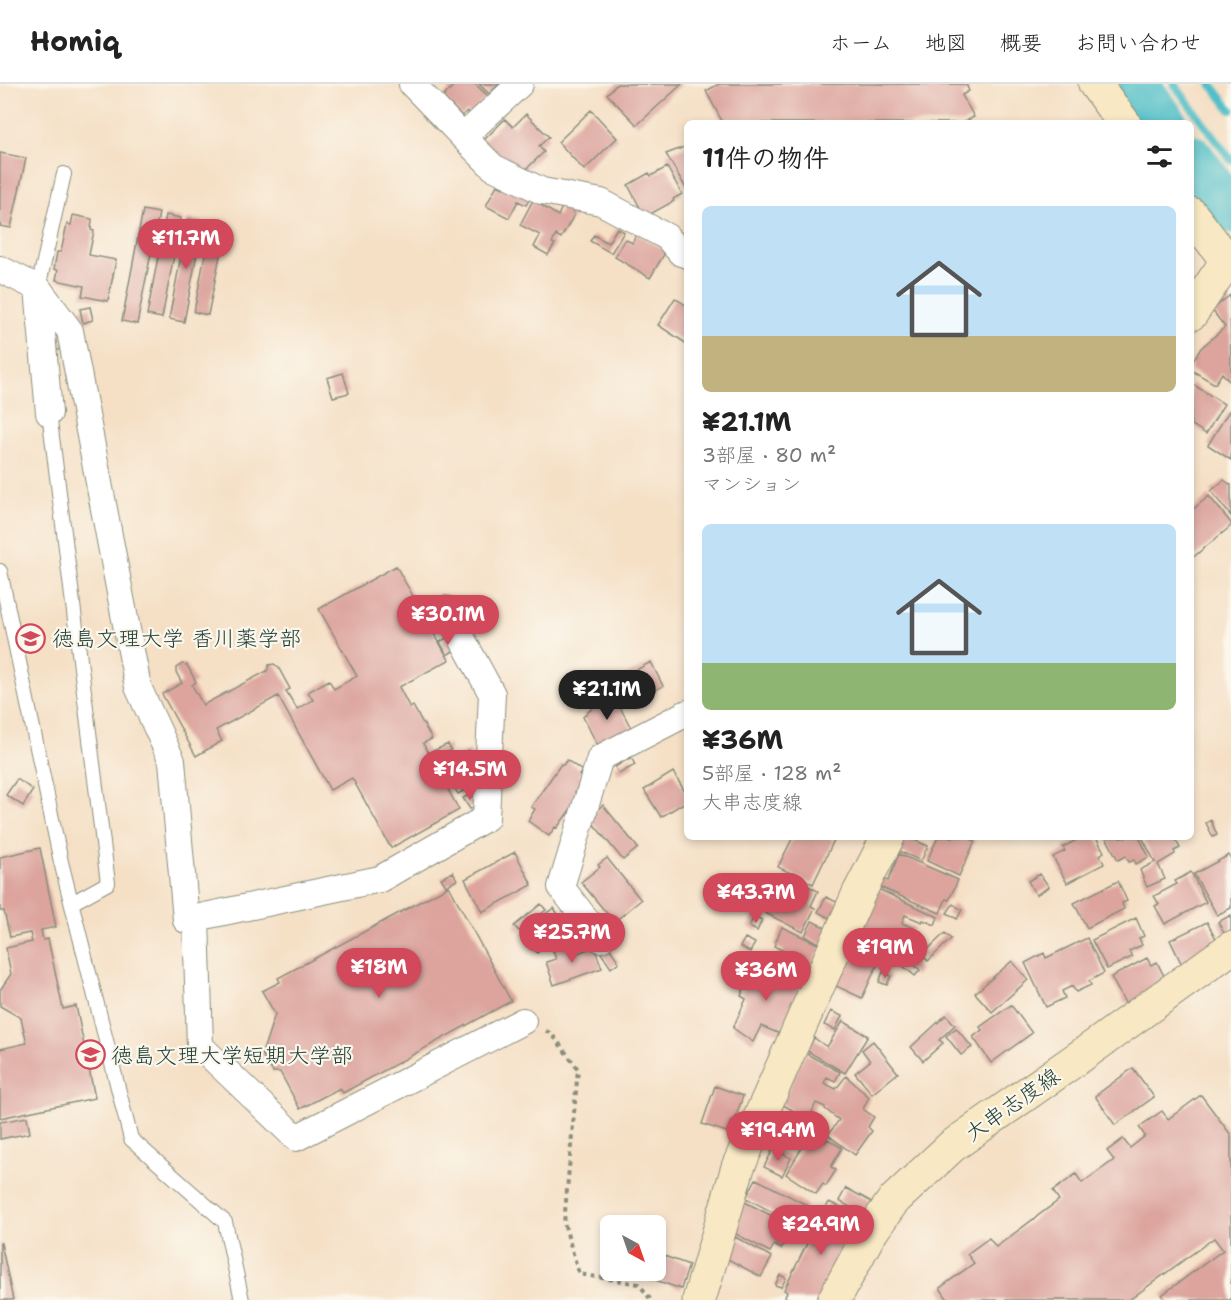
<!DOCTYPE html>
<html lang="ja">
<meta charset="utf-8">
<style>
:root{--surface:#fff;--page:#f6f6f6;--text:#222;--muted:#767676;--line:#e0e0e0;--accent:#d1495b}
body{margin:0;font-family:"Shantell Sans","Klee One",sans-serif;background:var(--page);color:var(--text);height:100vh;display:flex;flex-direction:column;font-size:22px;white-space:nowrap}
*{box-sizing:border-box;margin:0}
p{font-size:20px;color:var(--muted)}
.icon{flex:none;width:33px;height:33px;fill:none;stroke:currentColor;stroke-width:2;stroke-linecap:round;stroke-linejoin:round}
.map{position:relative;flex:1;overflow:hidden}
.panel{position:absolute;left:684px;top:36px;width:510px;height:720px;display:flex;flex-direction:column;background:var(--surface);border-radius:9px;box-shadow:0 3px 9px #0003}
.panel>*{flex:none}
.needle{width:39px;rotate:140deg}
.tools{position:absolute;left:600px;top:1131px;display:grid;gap:12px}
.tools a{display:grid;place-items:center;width:66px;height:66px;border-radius:9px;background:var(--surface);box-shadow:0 3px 9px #0003;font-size:30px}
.price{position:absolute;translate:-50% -51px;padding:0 14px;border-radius:21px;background:var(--accent);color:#fff;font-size:20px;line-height:39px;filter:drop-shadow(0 2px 3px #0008)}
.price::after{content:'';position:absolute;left:50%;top:36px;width:18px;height:14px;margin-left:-9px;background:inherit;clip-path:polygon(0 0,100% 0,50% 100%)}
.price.selected{background:#222;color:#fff}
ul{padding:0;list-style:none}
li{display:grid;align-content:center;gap:12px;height:318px;padding:0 18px}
li span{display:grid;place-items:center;height:186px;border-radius:9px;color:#555}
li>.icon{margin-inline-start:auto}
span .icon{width:108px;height:108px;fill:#fffc;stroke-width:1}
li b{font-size:26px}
h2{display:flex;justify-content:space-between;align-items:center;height:72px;padding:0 18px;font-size:26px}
header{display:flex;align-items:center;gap:36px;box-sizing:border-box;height:84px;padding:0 30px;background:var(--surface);border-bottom:2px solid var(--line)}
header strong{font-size:28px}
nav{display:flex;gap:33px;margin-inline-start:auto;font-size:21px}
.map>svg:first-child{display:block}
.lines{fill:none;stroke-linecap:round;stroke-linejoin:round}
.stream{stroke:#51bfc8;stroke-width:8}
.river{stroke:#51bfc8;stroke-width:45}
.building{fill:#dca49d}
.lane-casing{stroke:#8a8e7d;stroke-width:16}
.street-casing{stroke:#8a8e7d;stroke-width:28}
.secondary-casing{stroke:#8a8e7d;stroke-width:35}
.path{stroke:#8a8e7d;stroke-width:4;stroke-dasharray:4.5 4.5;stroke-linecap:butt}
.lane{stroke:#fff;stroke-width:14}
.street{stroke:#fff;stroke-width:26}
.secondary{stroke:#f8e8c3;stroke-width:33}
.labels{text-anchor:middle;stroke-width:4.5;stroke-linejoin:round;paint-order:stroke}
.poi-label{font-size:22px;fill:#1f3d34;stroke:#fbf7ec;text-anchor:start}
.street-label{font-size:22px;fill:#1f3d34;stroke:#fbf7ec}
</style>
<header>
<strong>Homiq</strong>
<nav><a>ホーム</a><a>地図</a><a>概要</a><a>お問い合わせ</a></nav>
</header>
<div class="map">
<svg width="1231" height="1216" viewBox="0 0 1231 1216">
<rect width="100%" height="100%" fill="#fbf7ec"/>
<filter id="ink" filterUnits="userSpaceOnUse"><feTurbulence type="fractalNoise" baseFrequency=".0167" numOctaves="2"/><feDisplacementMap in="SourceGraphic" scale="12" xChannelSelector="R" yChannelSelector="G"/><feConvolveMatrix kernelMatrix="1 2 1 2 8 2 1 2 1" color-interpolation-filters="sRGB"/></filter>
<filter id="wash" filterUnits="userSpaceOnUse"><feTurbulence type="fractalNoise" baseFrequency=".008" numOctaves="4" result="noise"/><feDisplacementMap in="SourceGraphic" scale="24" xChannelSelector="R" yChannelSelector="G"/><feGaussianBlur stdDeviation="1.35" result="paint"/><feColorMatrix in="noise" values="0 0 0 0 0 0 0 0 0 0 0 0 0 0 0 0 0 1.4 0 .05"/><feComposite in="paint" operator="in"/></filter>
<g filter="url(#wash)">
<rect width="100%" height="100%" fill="#f5e0c6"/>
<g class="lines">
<path class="stream" d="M1174,0L1231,76
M1211,0L1231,26"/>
<path class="river" d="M1136,0L1165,39
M1191,73L1231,127"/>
</g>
<g id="blocks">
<path class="building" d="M455,0H475L488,12L470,30L467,27L462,32L443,13Z
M479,0H499L489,10Z
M617,0H682L637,41L607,10Z
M719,0H966L969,7L962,11L974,33L962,39H723L706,7Z
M591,26L617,54L584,86L558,58Z
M526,30L549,53L539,62L544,68L522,89L509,82L482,58L505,35L513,43Z
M687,62V106L666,70Z
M0,69L26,74L11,144L0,142Z
M667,83L682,110L673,115L674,117L645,133L628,101L649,89L651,92Z
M497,101L504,104L506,101L531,112L526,121L518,117L509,134L486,122Z
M533,116L558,132L562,123L571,124L574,131L561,154L556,151L552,159L555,160L548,171L534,163L540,151L520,141Z
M143,126L159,129L137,240L122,237Z
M73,131L92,135L91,146L94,147L89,171L116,176L108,217L82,212L84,202L56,196L58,186L54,185L57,168H61L67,140L71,141Z
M166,131L181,134L162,234L147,231Z
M188,135L203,138L184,238L169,235Z
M211,139L226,142L208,231L194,228Z
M617,144L624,148L611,169L590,157L594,151L608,159Z
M637,150L666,167L650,194L615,173L625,155L632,159Z
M1230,211L1231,299L1222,289L1215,300L1191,286V280L1201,264L1225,243L1212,226Z
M675,214L687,222V260L658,241Z
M90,223L93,236L83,239L80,225Z
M58,243L62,265L47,268L44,246Z
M343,289L349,309L333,313L327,294Z
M1191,299L1224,320L1206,350L1191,340Z
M1229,327L1231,328V376L1208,361Z
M1224,396L1231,401V432L1211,407Z
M1209,412L1231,439V442L1191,475V427Z
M396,482L449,576L399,603L410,624L413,622L432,655L423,659L459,726L391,764L352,694L330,706L278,612L216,646L222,657L196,672L162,610L182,599L176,588V584L182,580L187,581L196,598L192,601L203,621L267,587L269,581L274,580L278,583L290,605L286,607L297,625L313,616L308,608L329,596L334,605L357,592L319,525Z
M448,553L455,566L447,571L440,558Z
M651,578L663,602L628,621L615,597Z
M611,606L632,646L599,664L583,633Z
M448,660L451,666L437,674L433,667Z
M469,666L474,675L448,690L443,681Z
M631,673L635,681L619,690L615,683Z
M567,676L582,687L579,691L584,695L575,708L580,712L557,744L555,743L549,752L528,737L535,725L531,723L561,680L563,681Z
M459,687L464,695L454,702L448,693Z
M673,688L687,711V717L661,733L644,706Z
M17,695L33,706L23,722L6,711Z
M464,697L469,704L458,710L454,703Z
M471,710L478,721L470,725L463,714Z
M603,721L638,764L623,776L591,737L592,730Z
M1211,736L1217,751L1213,753L1206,739Z
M793,753H828L834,756L813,800L778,783Z
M902,753H907L928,762L921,777L897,766Z
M938,753H967L975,757L959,792L927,777Z
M1082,753H1096L1104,768L1100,771L1104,780L1067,799L1053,773L1065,767L1063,763Z
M1106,753H1139L1149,773L1136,780L1134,776L1129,778L1126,772L1118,776Z
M1142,753H1174L1180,764L1174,767L1175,770L1158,780L1165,795L1147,803L1140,786L1155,778Z
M40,764L56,843L41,846L43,856L48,855L63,925L76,922L95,1014L0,1034V965L27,959L21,934L0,922V906L11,890L6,864L32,858L30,849L10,853L4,827H0V773Z
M515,768L532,801L482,828L465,795Z
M899,770L958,796L949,816L946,815L940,829L877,802L881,794L888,797Z
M1229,771L1231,775V824L1217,831L1194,790Z
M607,774L641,816L614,838L581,798L600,783L598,781Z
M453,788L457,796L446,802L441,794Z
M1191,788L1206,818L1165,840L1155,822L1159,820L1154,812L1177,800L1175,797Z
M1040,790L1049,803L1036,811L1028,797Z
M792,794L818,807L811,822L815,824L803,848L765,829L776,806L784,810Z
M1118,797L1127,817L1122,819L1124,825L1087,844L1074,819Z
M449,802L511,917L343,1009L340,1004L300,1025L280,988H273L262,970L275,930L262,907L280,898L278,894Z
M878,805L938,833L935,841L923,836L922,838L905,831L902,839L914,844L909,854L905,852L899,865L885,858L882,866L854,854Z
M826,813L843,821L835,837L818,828Z
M541,820L546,826L519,847L514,842Z
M953,820L962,826L957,835L947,829Z
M554,824L571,851L549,865L547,862L537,869L524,849L535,841L533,838Z
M1231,831V862L1218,838Z
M754,832L762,836L757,847L749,843Z
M1136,834L1144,852L1139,854L1142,861L1129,867L1132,873L1107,885L1092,856Z
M812,837L830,846L823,861L805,852Z
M1207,838L1216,855L1208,859L1212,868L1185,887L1170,856Z
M782,843L822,862L806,894L773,878L778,869L783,871L784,867L774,862Z
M599,849L619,878L611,884L591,854Z
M945,849L951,855L928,877L922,871Z
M745,854L755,859L750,868L740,863Z
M1087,854L1104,889L1089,897L1091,901L1076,908L1072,902L1062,907L1065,914L1046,923L1025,879L1044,869L1046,874Z
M574,859L578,869L594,863L602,884L554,901L546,878L556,875L553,867Z
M849,866L878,879L862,914L834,901Z
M1147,874L1151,881L1157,878L1166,896L1132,924L1128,917L1125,919L1111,893Z
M757,875L772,882L764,899L773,903L780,889L803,899L780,950L761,942L753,958L733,944L746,915L741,912Z
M908,876L920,886L915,892L903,882Z
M1012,877L1028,896L992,928L975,909Z
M883,888L891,892L887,901L879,898Z
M1011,921L1032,949L991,979L973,953L982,946L980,943Z
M831,927L842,932L835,946L824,941Z
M946,931L955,941L939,956L943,959L923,977L911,963Z
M843,937L868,952L845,989L807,967L814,954L827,963Z
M956,944L972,963L961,971L946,952Z
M873,957L898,989L872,1010L855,989L870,977L862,966Z
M805,969L840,988L835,997L827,993L824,999L836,1005L846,992L869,1013L863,1025L874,1033L868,1043L872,1047L855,1071L828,1051L839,1036L825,1025V1023L816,1019L809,1035L781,1020Z
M1133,984L1154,1013L1115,1041L1095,1012Z
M715,1002L743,1012L734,1038L731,1036L727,1048L702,1040Z
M1201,1011L1231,1051V1216H1166L1162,1211L1223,1166L1214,1154L1129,1216H948L940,1204L974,1179L967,1170L989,1154L996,1163L1059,1116L1053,1107L1076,1090L1082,1099L1114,1076L1107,1067L1123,1055L1130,1064L1145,1052L1139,1043L1162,1027L1168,1035Z
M27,1033L30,1049L0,1055V1038Z
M811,1049L825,1058L828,1055L842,1064L831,1083L836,1086L826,1102L823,1100L816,1110L786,1090Z
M773,1065L791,1074L782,1092L764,1083Z
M756,1095L807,1121L797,1141L746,1114Z
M846,1104L872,1118L865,1131L839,1117Z
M743,1117L792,1142L781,1165L774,1161L770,1168L732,1148Z
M829,1118L844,1125L841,1131L826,1124Z
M824,1125L843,1135L847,1126L860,1133L818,1216H791L785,1213L787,1208L784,1206Z
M735,1153L772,1173L761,1193L724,1173Z
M0,1159H1L13,1216H0Z
M656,1169L689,1181L681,1205L641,1191L643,1186H656Z
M780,1191L786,1194L781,1203L775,1201Z"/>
</g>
</g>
<g filter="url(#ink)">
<use href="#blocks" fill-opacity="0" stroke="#8a8e7d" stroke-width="1.5"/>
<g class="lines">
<defs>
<path id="lane" d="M38,204L64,90
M49,329L108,799L72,819
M0,487L61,778L131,1055L225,1138L242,1216"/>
<path id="street" d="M412,0L463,53
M520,0L463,53L493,83L542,107L601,118L667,153L681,169L687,171
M0,185L38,204L49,329
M38,204L70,247L138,603L172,677L186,836L380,795L486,734L492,610L446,525
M196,834L200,962L296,1054L523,937
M601,855L561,803L600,674L687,629"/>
<path id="secondary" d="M1095,0L1124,39
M1191,130L1231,182
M1191,230L1231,171
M699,1216L738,1083L859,809L888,753
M834,1216L869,1151L893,1117L952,1062L1085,969L1231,864"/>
</defs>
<use href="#lane" class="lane-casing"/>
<use href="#street" class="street-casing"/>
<use href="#secondary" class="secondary-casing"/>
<path class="path" d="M546,947L552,950L578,985L564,1139L579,1190L639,1200L651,1216"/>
<use href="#lane" class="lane"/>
<use href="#street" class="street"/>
<use href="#secondary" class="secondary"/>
</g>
</g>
<defs>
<symbol id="university-ring" viewBox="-11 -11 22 22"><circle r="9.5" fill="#fbf7ec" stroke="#d1495b" stroke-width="1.5"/><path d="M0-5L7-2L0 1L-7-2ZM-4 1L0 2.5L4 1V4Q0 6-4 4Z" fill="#d1495b"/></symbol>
</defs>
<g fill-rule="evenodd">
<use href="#university-ring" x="14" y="538" width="33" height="33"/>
<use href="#university-ring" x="74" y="954" width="33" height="33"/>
</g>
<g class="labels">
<g class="poi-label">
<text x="52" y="562">徳島文理大学 香川薬学部</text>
<text x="111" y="979">徳島文理大学短期大学部</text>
</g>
<g class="street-label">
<text transform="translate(1012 1020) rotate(-35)" y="8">大串志度線</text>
</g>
</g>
</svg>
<div class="tools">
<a><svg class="needle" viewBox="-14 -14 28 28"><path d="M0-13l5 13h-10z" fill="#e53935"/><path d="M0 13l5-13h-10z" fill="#767676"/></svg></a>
</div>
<b class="price" style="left:186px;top:186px">¥11.7M</b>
<b class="price" style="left:448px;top:562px">¥30.1M</b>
<b class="price selected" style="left:607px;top:637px">¥21.1M</b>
<b class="price" style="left:470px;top:717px">¥14.5M</b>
<b class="price" style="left:756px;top:840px">¥43.7M</b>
<b class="price" style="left:572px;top:880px">¥25.7M</b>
<b class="price" style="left:885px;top:895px">¥19M</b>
<b class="price" style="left:379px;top:915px">¥18M</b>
<b class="price" style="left:766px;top:918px">¥36M</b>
<b class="price" style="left:778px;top:1078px">¥19.4M</b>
<b class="price" style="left:821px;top:1172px">¥24.9M</b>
<section class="panel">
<h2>11件の物件<svg class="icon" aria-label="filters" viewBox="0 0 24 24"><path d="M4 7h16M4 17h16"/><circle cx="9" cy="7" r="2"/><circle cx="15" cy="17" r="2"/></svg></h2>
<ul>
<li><span style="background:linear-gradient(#bfe0f5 70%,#c2b280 0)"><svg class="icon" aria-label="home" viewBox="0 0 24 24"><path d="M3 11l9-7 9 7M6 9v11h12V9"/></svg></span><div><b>¥21.1M</b><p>3部屋 · 80 m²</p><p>マンション</p></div></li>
<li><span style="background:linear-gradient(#bfe0f5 75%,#8fb573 0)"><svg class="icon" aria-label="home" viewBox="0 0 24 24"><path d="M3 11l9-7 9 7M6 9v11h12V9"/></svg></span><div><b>¥36M</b><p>5部屋 · 128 m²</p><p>大串志度線</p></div></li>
</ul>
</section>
</div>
